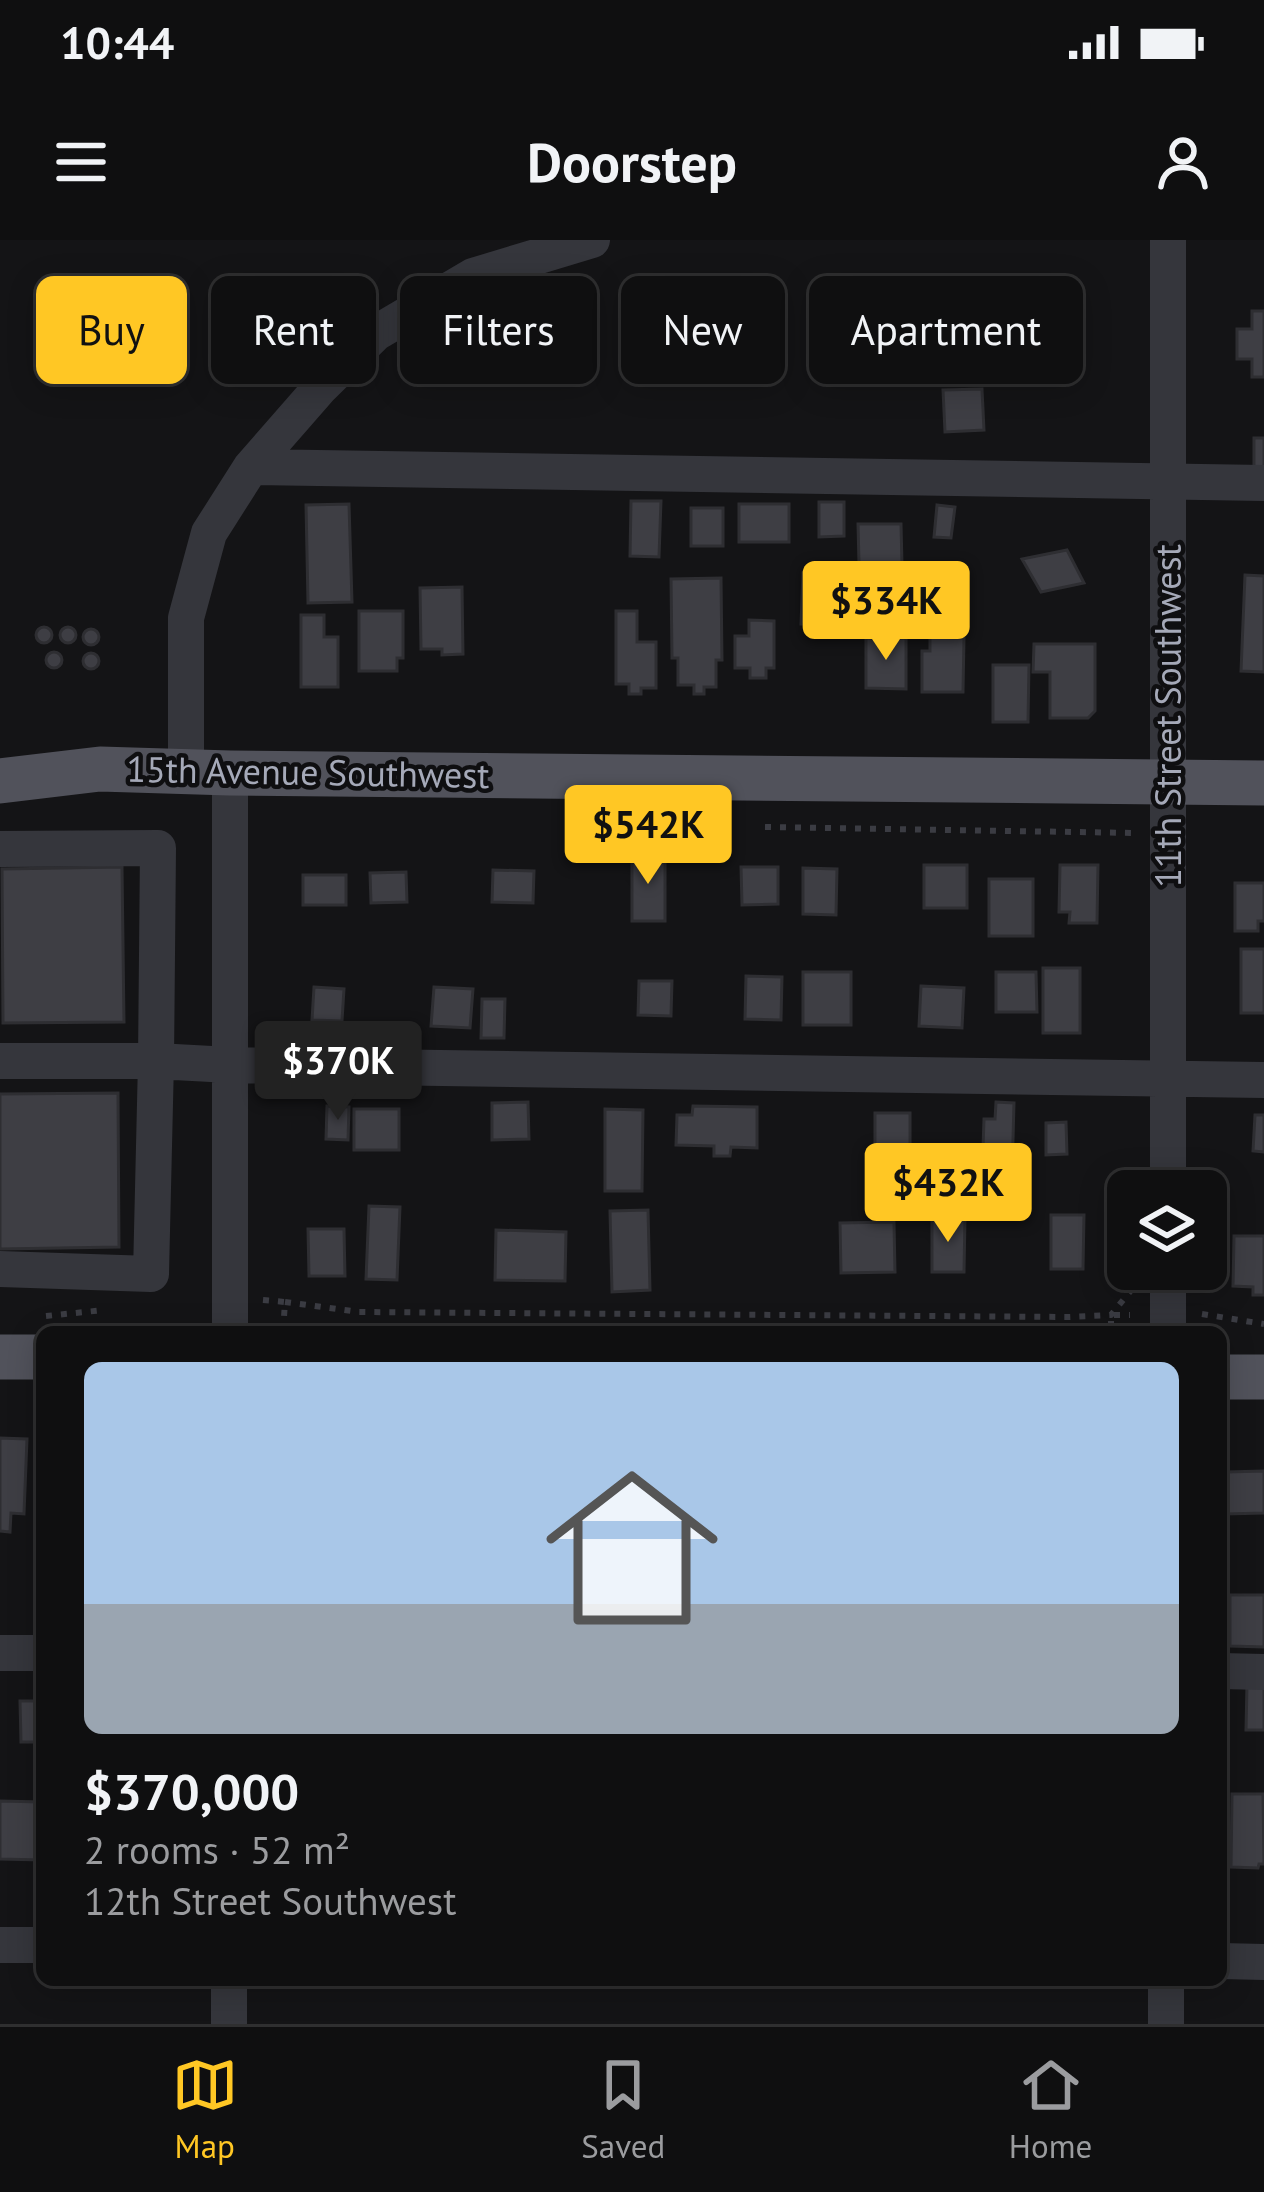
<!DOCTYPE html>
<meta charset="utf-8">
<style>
:root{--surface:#0f0f10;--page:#181819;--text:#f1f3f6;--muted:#9b9c9f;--line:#2f2f30;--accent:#ffc724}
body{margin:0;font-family:"PT Sans",sans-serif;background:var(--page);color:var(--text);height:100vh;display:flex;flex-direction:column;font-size:45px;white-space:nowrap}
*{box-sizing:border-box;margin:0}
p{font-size:39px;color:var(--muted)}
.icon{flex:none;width:66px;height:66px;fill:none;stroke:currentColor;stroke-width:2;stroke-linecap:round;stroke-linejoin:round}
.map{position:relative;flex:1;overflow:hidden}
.details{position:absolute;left:36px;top:1086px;width:1191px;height:660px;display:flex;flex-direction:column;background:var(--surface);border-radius:18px;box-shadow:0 6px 30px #0003,0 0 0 3px var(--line)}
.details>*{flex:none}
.guide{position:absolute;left:36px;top:36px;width:1194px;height:108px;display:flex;gap:24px}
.controls{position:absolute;left:1107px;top:930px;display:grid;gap:24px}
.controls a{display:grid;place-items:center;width:120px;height:120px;border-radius:18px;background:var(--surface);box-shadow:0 6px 30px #0003,0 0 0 3px var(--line);font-size:60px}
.price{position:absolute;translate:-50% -102px;padding:0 27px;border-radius:12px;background:var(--accent);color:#111;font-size:39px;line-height:78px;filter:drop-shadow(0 3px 6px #0008)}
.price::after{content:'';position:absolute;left:50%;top:72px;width:36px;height:27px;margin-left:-18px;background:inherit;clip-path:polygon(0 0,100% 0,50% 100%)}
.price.on{background:#222;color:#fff}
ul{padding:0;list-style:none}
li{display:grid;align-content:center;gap:24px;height:636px;padding:0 48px}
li+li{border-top:3px solid var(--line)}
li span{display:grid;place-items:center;height:372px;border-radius:18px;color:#555}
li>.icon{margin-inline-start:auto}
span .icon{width:216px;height:216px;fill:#fffc;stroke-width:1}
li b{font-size:51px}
.tag{padding:0 42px;border-radius:18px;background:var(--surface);box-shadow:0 6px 30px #0003,0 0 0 3px var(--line);font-size:42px;line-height:108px}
.tag.on{background:var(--accent);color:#111}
.status{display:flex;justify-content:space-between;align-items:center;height:84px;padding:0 60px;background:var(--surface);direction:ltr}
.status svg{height:33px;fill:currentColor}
header{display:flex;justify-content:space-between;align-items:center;height:156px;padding:0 48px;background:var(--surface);font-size:54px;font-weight:700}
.dock{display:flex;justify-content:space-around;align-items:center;height:168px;border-top:3px solid var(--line);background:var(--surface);font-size:33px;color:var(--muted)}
.dock a{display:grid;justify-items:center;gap:6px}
.dock .on{color:var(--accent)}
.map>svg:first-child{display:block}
.building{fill:#3e3e44;stroke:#2e2e32;stroke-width:3}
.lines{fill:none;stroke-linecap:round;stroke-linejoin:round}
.path{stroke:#3b3c43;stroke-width:6;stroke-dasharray:6 9;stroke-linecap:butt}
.minor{stroke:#35363c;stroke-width:36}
.major{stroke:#51525b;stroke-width:45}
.labels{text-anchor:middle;stroke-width:9;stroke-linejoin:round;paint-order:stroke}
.street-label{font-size:36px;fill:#a5a9b8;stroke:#0f0f11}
</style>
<div class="status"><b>10:44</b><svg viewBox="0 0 49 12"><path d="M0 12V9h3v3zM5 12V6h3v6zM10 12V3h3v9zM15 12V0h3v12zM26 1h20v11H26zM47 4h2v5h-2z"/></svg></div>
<header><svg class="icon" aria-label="menu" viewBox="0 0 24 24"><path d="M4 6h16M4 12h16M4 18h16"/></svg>Doorstep<svg class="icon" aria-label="person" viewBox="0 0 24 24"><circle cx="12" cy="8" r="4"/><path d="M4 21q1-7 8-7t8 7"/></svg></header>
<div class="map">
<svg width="1264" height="1784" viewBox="0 0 1264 1784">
<rect width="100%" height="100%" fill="#141416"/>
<path class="building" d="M855,56H899L898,119L855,118Z
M989,60L992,131L939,133L936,62Z
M1252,71H1264V137H1252V119H1237V89H1252Z
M982,149L984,190L945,192L943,150Z
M1254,198H1264V232H1254Z
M631,261H661L659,317L630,316Z
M819,262H844V296L819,297Z
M349,264L352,362L308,363L306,265Z
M739,264H789V302H739Z
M937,265L955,267L951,298L934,297Z
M691,268H723V306H691Z
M858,284H901L902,324H859Z
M1067,310L1084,343L1041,352L1022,319Z
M803,333L835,334L833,385L801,384Z
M1245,335L1264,336V432L1241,431Z
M721,338L722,420H716V447H704V454H694V445H678V418H672L671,339Z
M462,347L463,414L442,415V409H421L420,348Z
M359,371H403V418H397V431H359Z
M616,371H637V402H656V448H641V454H629V444H616Z
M301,375H324V397H338V447H301Z
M749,380L774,381V428H766V438H750V428H735V396H749Z
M60 395a8 8 0 1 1 16 0a8 8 0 1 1-16 0Z
M36 395a8 8 0 1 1 16 0a8 8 0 1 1-16 0Z
M83 397a8 8 0 1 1 16 0a8 8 0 1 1-16 0Z
M930,397L964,398L963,452H922V411H930Z
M866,398H906V449L866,448Z
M1034,404H1095V471L1088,478H1050V432H1033Z
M46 420a8 8 0 1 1 16 0a8 8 0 1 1-16 0Z
M83 421a8 8 0 1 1 16 0a8 8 0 1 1-16 0Z
M993,425H1029L1028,482H993Z
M632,614H665V681H632Z
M924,625H967V668H924Z
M1060,625H1098L1097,683H1069L1070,672H1059Z
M122,627L124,782L3,783L2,629Z
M741,627H778V664L742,665Z
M803,628L837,629L836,675L803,674Z
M493,630L534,631L533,663L492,662Z
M406,632L407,662L371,663L370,633Z
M303,635H346V665H303Z
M989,639H1033V696H989Z
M1235,643H1264V681H1258V691H1235Z
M1241,709H1264V773H1241Z
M1043,728H1080V793H1043Z
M803,732H851V785H803Z
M996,732H1036L1037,772H996Z
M746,736L782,737L781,780L745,779Z
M639,741H672L671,776L638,775Z
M921,746L964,748L962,788L919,786Z
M314,747L344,749L342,781L312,780Z
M434,747L473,749L470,788L431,786Z
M482,759H505L504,798H481Z
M118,853L119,1007L0,1009V854Z
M528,862L529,899L492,900V863Z
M996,862L1014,863L1012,937L982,936L984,879H995Z
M327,866L349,867L348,900L326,899Z
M693,866L757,867V908L731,907L730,916H714V906L676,905L677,875H692Z
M354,869H399V910H354Z
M605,869L643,870L642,951H605Z
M875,873H910V911H875Z
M1255,875H1264V912L1253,911Z
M1066,882L1067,914L1046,915V883Z
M369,966L400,967L397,1040L366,1039Z
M648,970L650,1050L612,1052L610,971Z
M1051,975H1084L1083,1029H1051Z
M932,978H965L964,1032H932Z
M894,982L895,1032L841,1033L840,983Z
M308,989H344L345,1036H309Z
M496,990L566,992L565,1041L495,1040Z
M1234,996H1264V1055H1253V1047L1233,1046Z
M0,1198L27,1199L24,1274L11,1273L10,1292L0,1291Z
M1264,1231V1273L1226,1274V1232Z
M1230,1355H1264V1407L1230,1406Z
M1247,1443L1264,1444V1490H1246Z
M20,1461H42V1502H21Z
M1232,1554H1263L1264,1624H1259L1258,1628L1231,1627Z
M0,1561L42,1562V1620L0,1619Z"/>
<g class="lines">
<path class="path" d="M765,587L1135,593
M263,1060L285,1062L284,1077
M285,1062L359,1072L1069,1077L1111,1075L1132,1049
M1202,1074L1264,1084
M46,1076L104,1070
M1111,1087V1075H1130"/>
<path class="minor" d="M1168,0V951
M251,227L1264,243
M186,531V378L209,293L251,227L320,148L376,93L473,36L592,0
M230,533V1092
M0,609L158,608L156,821L230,825L1264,840
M0,821H156L151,1034L0,1029
M1168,1092V1029
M0,1413H42
M1221,1431L1264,1432
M0,1705H42
M1221,1721L1264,1722
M229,1740V1784
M1166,1784V1740"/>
<path class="major" d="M0,541L100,529L230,533L1264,543
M0,1117H42
M1221,1137H1264"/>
</g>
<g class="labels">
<g class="street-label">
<text transform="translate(1168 476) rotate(-90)" y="13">11th Street Southwest</text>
<text transform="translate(308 532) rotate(1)" y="13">15th Avenue Southwest</text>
</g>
</g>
</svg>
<div class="controls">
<a><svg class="icon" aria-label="layers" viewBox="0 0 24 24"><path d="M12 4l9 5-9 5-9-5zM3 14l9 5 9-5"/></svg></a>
</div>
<b class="price" style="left:886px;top:423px">$334K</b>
<b class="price" style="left:648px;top:647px">$542K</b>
<b class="price on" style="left:338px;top:883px">$370K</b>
<b class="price" style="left:948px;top:1005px">$432K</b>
<div class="guide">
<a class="tag on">Buy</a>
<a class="tag">Rent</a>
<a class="tag">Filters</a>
<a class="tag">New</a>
<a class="tag">Apartment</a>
</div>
<section class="details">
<ul>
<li><span style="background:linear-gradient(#a9c7e8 65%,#9aa5b1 0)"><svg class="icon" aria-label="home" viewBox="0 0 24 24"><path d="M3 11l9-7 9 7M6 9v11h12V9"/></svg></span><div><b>$370,000</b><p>2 rooms · 52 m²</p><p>12th Street Southwest</p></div></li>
</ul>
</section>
</div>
<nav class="dock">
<a class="on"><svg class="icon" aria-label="map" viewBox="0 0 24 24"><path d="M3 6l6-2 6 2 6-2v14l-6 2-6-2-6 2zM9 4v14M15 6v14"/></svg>Map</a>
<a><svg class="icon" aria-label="saved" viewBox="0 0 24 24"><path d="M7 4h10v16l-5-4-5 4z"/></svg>Saved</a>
<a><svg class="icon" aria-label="home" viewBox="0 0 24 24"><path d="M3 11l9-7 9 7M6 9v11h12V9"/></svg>Home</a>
</nav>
